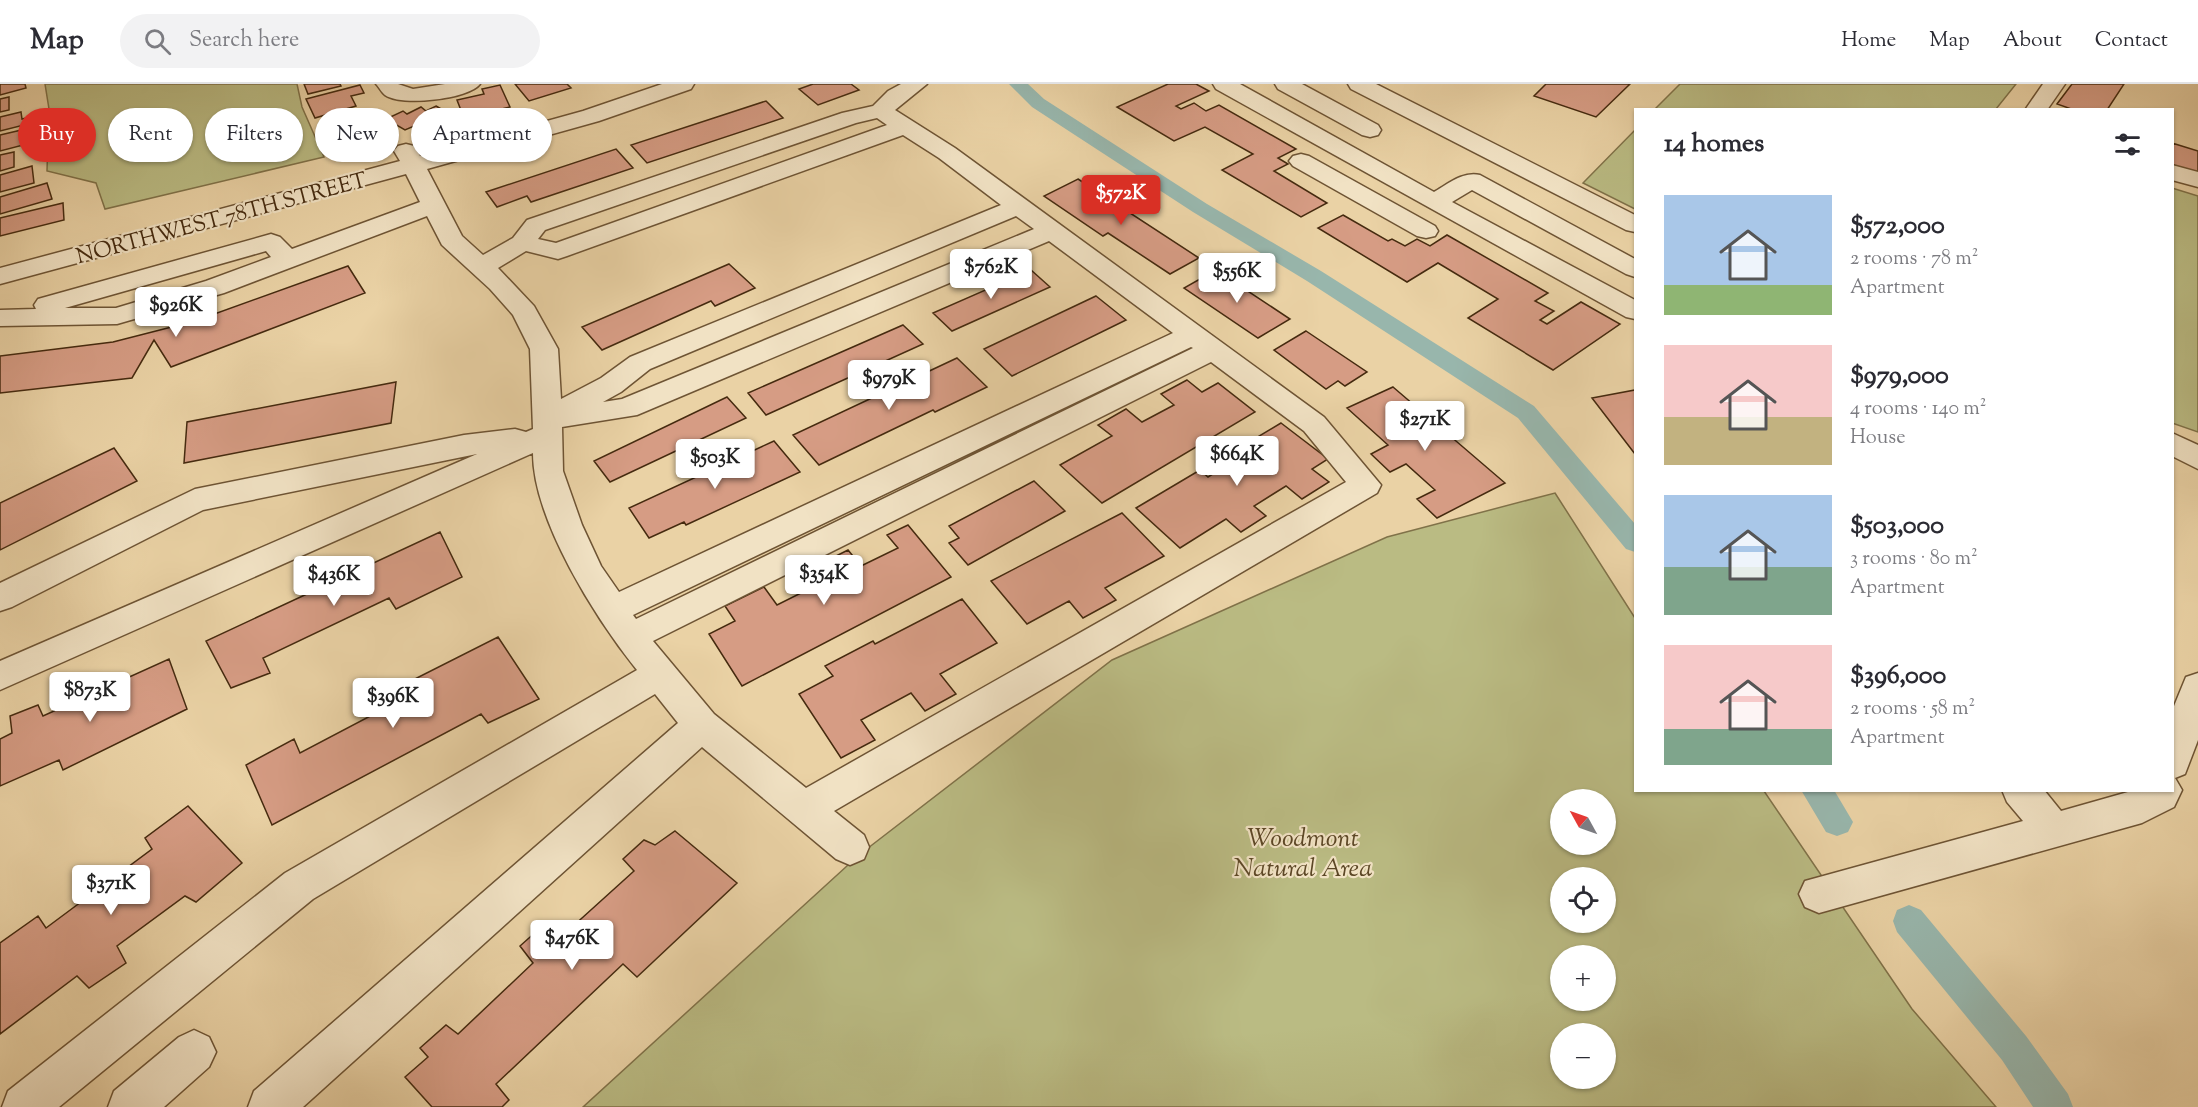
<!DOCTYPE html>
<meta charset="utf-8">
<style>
:root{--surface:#fff;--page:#f2f2f3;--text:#2b2b33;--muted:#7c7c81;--line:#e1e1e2;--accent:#d93025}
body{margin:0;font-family:"Sorts Mill Goudy",serif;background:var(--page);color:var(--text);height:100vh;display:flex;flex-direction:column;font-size:22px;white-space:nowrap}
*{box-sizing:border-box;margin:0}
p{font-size:20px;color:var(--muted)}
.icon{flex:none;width:33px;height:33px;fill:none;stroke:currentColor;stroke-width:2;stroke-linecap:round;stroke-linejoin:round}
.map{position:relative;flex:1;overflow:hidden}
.drawer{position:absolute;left:1634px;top:24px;width:540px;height:684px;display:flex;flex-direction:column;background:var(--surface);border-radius:0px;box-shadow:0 2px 4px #0004}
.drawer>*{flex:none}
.guide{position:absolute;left:18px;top:24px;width:570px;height:54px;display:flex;gap:12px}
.needle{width:39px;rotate:310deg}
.tools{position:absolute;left:1550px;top:705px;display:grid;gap:12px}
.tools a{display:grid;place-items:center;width:66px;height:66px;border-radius:50%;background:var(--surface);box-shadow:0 2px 4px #0004;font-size:30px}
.price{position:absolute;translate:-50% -51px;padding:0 14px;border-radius:6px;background:#fff;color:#222;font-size:20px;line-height:39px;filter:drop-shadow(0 2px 3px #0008)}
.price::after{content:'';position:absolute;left:50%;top:36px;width:18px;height:14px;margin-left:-9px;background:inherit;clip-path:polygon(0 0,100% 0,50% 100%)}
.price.active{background:var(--accent);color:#fff}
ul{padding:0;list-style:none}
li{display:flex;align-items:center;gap:18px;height:150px;padding:0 30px}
li span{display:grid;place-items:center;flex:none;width:168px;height:120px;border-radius:0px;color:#555}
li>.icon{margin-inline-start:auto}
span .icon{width:72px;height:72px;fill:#fffc;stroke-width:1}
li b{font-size:26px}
h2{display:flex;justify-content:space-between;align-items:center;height:72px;padding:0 30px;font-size:26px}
.tag{padding:0 21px;border-radius:27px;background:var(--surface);box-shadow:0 2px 4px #0004;font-size:21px;line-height:54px}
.tag.active{background:var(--accent);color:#fff}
header{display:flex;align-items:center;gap:36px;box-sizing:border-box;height:84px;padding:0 30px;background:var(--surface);border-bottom:2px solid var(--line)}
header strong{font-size:28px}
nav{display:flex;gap:33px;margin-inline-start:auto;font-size:21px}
.search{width:420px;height:54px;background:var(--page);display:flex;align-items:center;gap:15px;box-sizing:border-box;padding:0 21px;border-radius:33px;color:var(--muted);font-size:22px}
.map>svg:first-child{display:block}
.green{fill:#babb83;stroke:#807249;stroke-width:1.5;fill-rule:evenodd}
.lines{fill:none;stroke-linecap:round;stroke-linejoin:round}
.canal{fill:#98b6ac;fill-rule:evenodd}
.building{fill:#d69c84;stroke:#452a0f;stroke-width:1.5}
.minor-casing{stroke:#6e5434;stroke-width:3}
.minor{fill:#f1e2c4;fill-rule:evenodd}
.labels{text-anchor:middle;stroke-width:4.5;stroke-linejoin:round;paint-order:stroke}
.far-street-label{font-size:22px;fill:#452a0f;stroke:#f1e2c4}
.park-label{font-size:26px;font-style:italic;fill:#5c4726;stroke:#f1e2c4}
</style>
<header>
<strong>Map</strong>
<div class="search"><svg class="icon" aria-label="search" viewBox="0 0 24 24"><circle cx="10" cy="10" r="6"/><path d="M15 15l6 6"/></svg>Search here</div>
<nav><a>Home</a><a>Map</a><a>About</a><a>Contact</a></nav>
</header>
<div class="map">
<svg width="2198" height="1023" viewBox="0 0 2198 1023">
<rect width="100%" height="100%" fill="#ead2a5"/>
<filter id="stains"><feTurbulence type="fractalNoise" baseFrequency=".00333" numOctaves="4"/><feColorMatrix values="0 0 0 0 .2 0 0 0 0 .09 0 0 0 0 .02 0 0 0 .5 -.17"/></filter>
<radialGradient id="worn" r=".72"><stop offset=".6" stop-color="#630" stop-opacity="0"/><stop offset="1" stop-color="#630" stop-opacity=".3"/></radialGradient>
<path class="green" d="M45,0H297L302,23L324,73L105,125L96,99L47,87L49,25Z
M1680,0H2016L1996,25H1655Z
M1635,46V125L1583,99Z
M2172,104L2198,112V348L2172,339Z
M1555,409L1635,534V706L1764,707L1912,925L1996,1023H583L859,771L1112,576L1387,453ZM1560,716H1605V760H1560ZM1560,794H1605V838H1560ZM1560,872H1605V916H1560ZM1560,950H1605V994H1560Z"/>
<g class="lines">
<path class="canal" d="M1009,0H1028L1044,15L1207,120L1321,187L1534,322L1635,440V468L1626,465L1518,334L1307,197L1193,128L1032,23Z
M1801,706H1834L1853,738L1848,748L1837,752L1826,748Z
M1909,821L1921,826L2026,952L2068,1010L2073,1023H2033L2002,976L1897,848L1893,837L1897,826Z"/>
</g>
<path class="building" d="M0,0H25L26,4L0,11Z
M304,0H340L341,2L308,10Z
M515,0H567L571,4L529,17Z
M813,0H851L859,6L818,21L799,5Z
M1168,0H1196L1209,7L1176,22L1181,25L1194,19L1206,27L1219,21L1296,65L1278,74L1288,80L1274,87L1327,119L1301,133L1222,86L1253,70L1205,43L1174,57L1117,23Z
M1546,0H1630L1596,33L1534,12Z
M2072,0H2124L2107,26H2074L2057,20Z
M360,1L364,9L351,12L356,22L315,34L306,15Z
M500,1L510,23L464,34L457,16L484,10L482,5Z
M9,13V26L0,28V15Z
M766,17L783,34L647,79L631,61Z
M436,22L453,32L429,44L421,39L405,46L386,35L403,27L407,30L421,23L426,27Z
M21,28L22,35L31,33L32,39L0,47V33Z
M346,30L372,37L367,41L378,44L359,58L319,50Z
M30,44L31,59L0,67V51Z
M2172,59L2198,67V89L2172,81Z
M616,65L633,84L531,118L527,112L497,123L486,108Z
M14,68V83L0,87V71Z
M32,82L34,99L0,108V91Z
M1078,95L1199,174L1170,190L1108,149L1103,152L1044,112Z
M47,99L52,115L0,130V113Z
M63,119L64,136L0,152V134Z
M1343,131L1388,157L1392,155L1405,162L1417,155L1430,162L1447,151L1548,209L1535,217L1554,227L1540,236L1547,240L1581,218L1620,240L1553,286L1468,234L1498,215L1438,179L1407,198L1318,144Z
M729,180L755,204L715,222L711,217L602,266L582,243Z
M348,182L365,209L171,283L154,256L132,294L0,309V272L113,258L195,237Z
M1031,186L1050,203L952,247L933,229Z
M1216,186L1290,235L1258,254L1184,204Z
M1096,212L1126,236L1012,292L984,265Z
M903,241L923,260L766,331L748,309Z
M1306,247L1367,288L1345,302L1338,297L1326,305L1274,266Z
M957,274L987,303L935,328L933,326L819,381L793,351Z
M1187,296L1202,308L1218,299L1255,328L1102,419L1060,381L1112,352L1098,341L1126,325L1142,338L1174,321L1161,310Z
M396,298L391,339L184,379L187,338Z
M1393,303L1505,399L1437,434L1417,415L1435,406L1406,380L1390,388L1371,370L1388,361L1347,324Z
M1635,306V370L1592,314Z
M727,313L746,334L610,398L594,377Z
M1281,339L1328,375L1312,385L1329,398L1302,415L1286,402L1254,422L1266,432L1241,448L1226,435L1180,464L1136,424L1200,386L1208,393L1221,385L1214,379Z
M774,357L800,388L686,441L684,438L649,454L629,424Z
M114,364L137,397L0,466V419Z
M1034,397L1065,427L968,481L949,459L959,454L949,442Z
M1122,429L1164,472L1105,504L1116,516L1083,534L1069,517L1027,540L991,497Z
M908,441L951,493L742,602L709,550L735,537L725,522L764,503L777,521L823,498L812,484L848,466L861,482L898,464L887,451Z
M440,448L462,493L396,525L389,514L263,574L270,589L231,604L206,557Z
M962,515L997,559L940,590L956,610L925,627L911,609L861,636L875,656L841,674L799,610L833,592L825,582L873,557L875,560Z
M498,553L539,615L488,639L481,630L272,741L246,681L294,655L300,669L397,618L389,608Z
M169,575L187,625L63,686L59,676L0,702V655L12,649L10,632L38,621L43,632Z
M188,722L242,779L196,818L185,812L117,862L126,879L89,904L77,892L0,950V859L38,832L46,844L152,765L145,754Z
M675,747L737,799L637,893L623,880L496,1000L509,1016L502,1023H432L405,993L428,973L420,964L446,941L458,950L533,879L520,862L547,838L561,853L634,787L623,775L644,756L655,761Z"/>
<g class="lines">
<defs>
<path id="minor" d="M376,0H398L413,5L445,0H480C469,15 401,23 385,11C382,9 379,3 376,0Z
M662,0H694L691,5L599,37L427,85L462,152L483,171L513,154L527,136L842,29L873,22L888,7L901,0H927L895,26L955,64L1324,333L1381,401L1377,409L834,727L864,751L869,763L864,775L850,781L836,775L702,663L303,1023H248L254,1007L678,639L655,610L313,815L59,1023H2L8,1007L285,789L637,586C596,535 533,436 533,369L0,606V577L477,370L203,426L12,523L0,527V499L195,405L464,351L515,345L526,348L533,345L530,265L513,231L490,205L442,161L427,132L224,209L117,240L0,242V226L36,225L34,221L38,215L271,150L280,153L292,165L420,118L406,90L0,200V184L400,77L394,67L398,62L406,60L414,62L420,72L583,27ZM877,34L887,41L556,159L538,155L545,146L856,39ZM903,51L939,74L1001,121L630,273L601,294L561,315L558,265L534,222L498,184L526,167L558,175L567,172ZM1016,132L1034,145L622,315L603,318L621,308L650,285ZM1049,157L1173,249L619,508L601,482L582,441L563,387L562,343L637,331ZM266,167L271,173L206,197L116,224H65ZM1191,263L1193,264L636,535L633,531ZM1211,278L1304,347L1346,398L806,704L714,630L653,557Z
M1213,0H1240L1434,108C1448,100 1463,87 1480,91L1635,175V193L1626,190L1472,106L1452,118L1635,216V235L1626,233L1216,5Z
M1275,0H1302L1378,41L1381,46L1378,51L1370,53L1362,51L1278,5Z
M1348,0H1376L1635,131V148L1626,146L1351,5Z
M2043,0H2065L2047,26H2025Z
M1301,70L1309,72L1435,142L1438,147L1435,152L1426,154L1417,152L1293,82L1289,77L1293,72Z
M2172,81L2198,88V103L2172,96Z
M2172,349L2198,361V385L2172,372Z
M2198,589V656L2185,690L2175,694L2182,706L2174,723L2142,739L1819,829L1805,823L1799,810L1805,797L2023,737L2007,718L2002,706H2044L2061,727L2135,706H2172V627L2186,593Z
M194,946L209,953L216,968L209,983L164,1023H108L114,1007L179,953Z"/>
</defs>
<use href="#minor" class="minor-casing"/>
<use href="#minor" class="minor"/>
</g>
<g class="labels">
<g class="far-street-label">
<text transform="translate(221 133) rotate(-15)" y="8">NORTHWEST 78TH STREET</text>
</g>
<g class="park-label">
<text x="1303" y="762">Woodmont<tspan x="1303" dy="30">Natural Area</tspan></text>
</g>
</g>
<rect width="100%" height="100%" filter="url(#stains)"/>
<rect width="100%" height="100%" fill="url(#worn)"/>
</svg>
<div class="tools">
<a><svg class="needle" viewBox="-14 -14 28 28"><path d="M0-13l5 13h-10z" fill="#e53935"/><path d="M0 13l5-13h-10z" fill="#7c7c81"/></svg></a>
<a><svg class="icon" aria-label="locate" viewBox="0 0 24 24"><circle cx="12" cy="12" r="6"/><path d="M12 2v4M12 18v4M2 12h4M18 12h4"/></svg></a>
<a>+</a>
<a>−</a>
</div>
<b class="price active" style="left:1121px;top:142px">$572K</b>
<b class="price" style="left:991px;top:216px">$762K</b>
<b class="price" style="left:1237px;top:220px">$556K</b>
<b class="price" style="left:176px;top:254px">$926K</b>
<b class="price" style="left:889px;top:327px">$979K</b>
<b class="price" style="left:1425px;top:368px">$271K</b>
<b class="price" style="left:1237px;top:403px">$664K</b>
<b class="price" style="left:715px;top:406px">$503K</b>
<b class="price" style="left:824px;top:522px">$354K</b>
<b class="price" style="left:334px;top:523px">$436K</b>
<b class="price" style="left:90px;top:639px">$873K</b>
<b class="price" style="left:393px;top:645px">$396K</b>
<b class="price" style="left:111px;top:832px">$371K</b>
<b class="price" style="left:572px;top:887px">$476K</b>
<div class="guide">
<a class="tag active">Buy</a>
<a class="tag">Rent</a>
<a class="tag">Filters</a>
<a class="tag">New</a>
<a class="tag">Apartment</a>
</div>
<section class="drawer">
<h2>14 homes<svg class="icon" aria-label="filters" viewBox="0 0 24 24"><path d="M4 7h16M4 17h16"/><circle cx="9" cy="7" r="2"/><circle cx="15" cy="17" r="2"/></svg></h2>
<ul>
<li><span style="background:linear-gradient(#a9c7e8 75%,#8fb573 0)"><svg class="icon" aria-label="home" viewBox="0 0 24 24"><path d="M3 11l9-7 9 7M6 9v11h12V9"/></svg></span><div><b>$572,000</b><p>2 rooms · 78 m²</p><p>Apartment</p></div></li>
<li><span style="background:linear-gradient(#f6c9c9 60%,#c2b280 0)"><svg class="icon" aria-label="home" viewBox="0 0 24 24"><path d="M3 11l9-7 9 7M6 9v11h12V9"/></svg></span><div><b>$979,000</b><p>4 rooms · 140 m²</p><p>House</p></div></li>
<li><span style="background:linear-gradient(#a9c7e8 60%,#7fa58c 0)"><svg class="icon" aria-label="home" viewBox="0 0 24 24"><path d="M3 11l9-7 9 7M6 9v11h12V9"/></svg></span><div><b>$503,000</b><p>3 rooms · 80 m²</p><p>Apartment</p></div></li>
<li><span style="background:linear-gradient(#f6c9c9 70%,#7fa58c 0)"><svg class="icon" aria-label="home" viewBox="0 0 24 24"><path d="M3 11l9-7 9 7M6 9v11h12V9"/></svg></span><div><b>$396,000</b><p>2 rooms · 58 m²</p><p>Apartment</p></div></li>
</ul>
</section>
</div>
